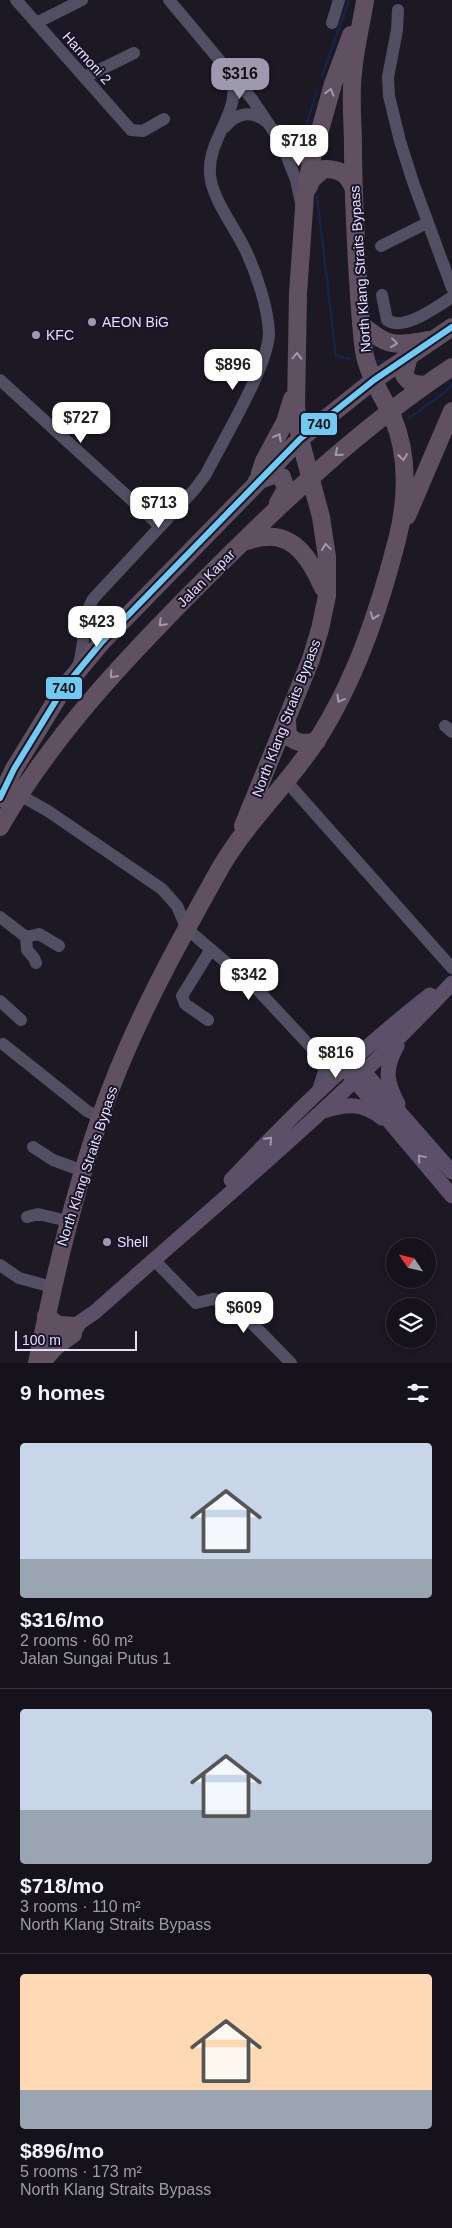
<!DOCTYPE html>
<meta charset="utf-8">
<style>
:root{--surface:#15121b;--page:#222028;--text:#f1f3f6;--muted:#9d9ea3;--line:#34323a;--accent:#9f99b0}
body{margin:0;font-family:Arial,sans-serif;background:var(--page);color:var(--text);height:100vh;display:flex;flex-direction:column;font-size:19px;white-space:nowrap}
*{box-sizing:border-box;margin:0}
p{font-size:16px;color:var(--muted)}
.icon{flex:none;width:28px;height:28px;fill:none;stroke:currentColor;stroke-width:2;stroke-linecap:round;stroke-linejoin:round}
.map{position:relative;height:1363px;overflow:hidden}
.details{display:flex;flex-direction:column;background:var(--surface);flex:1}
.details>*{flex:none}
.needle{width:32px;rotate:305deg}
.controls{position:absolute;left:386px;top:1238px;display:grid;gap:10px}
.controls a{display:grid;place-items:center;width:50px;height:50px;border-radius:50%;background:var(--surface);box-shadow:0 2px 8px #0003,0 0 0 1px var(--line);font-size:25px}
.scale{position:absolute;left:15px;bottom:12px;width:122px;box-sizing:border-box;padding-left:5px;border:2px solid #e6dffb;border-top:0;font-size:14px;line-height:18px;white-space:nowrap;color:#e6dffb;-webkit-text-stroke:4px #1a1428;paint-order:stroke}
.price{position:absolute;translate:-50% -42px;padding:0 11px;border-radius:10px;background:#fff;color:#222;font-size:16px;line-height:32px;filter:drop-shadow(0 1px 2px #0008)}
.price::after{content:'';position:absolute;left:50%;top:30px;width:15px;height:11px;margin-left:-8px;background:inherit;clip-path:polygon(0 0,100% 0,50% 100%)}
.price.current{background:var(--accent);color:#111}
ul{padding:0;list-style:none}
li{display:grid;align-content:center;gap:10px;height:265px;padding:0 20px}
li+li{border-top:1px solid var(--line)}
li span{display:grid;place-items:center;height:155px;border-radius:5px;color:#555}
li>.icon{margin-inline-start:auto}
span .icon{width:90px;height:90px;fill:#fffc;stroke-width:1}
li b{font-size:21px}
h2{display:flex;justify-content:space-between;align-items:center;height:60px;padding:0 20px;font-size:21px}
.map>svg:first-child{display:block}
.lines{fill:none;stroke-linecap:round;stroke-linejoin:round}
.stream{stroke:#172447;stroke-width:2.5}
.minor{stroke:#524f63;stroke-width:12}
.major{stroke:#5b5067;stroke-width:15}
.highway{stroke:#605162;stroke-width:18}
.bus-1-casing{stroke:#1a1428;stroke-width:10}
.bus-1{stroke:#71caf2;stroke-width:6}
.oneway{stroke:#a398ae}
.oneway2{stroke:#a098b1}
.poi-dot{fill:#9f99b0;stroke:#1a1428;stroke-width:2}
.labels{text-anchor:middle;stroke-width:4;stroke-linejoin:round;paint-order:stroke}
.street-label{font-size:14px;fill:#e6dffb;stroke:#1a1428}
.poi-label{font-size:14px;fill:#e6dffb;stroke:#1a1428;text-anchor:start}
.line-badge{stroke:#1a1428;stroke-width:2}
.pale-badge-label{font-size:14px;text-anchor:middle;font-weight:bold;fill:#111}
</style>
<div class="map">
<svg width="452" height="1363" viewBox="0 0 452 1363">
<rect width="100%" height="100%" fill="#1c1824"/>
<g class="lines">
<path class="stream" d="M322,76L349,0
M300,146L317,90
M317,196L336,356L350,359
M376,361H385
M409,418L445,392L452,384"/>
<path class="minor" d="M16,0L131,130L143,131L164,119
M169,0L252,99L282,144L298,154L309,151L315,147
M398,10L397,30L388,77L389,96L400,141L413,182L452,288
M36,23L82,0
M332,23L339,0
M85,77L134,53
M225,127C237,112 252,110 267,122
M282,144L296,180L301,203
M381,246L427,223
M382,295L387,320C404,332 436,307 452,297
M0,380L160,526
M85,620C98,628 108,624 121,616
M78,666C86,644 81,620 93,599L195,489L206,474C222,442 269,365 269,333C268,307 256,272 245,249C235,228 211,197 210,174C207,135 248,108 228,69
M445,726L452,732
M287,782L452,968
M18,794L48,811L162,889L177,906L187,929L256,988L323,1060
M0,917L26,937L27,950L34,958L36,963
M26,937L39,934L59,946
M0,1001L21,1020
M208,1020L185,1004L182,996L211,949
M3,1044L87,1111L100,1117
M323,1060L340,1061L356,1054
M317,1093L324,1071L323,1060
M33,1147L53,1160L83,1171
M27,1217L38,1214L68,1221
M154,1260L196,1303L213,1299L231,1302L291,1363
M0,1265L19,1278L52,1287"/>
<path class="major" d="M397,1046C384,1069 386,1081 398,1104
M358,1065L452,1172
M350,1075L452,1196
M324,1111C347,1103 363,1103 382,1118
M231,1180C293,1114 359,1050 430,995
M43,1335L67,1331L95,1312C216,1204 342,1101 452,983"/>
<path class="highway" d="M308,188L312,179L324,169C339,169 347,173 353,187
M361,324C388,347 394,346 428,340
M409,356L404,375C409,384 415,384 425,385
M260,473L264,461L285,422L292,399
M257,481L273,475L282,477L286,489L278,503
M407,516L452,411
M243,542C250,540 259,537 266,537C297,534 313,565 323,588
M287,721L288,736C298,744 305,744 317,741
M0,798L14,769L63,689L101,643L300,439L374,380L452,327
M243,826L311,659L320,629L327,596V557L321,517L300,439L296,407L298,293L305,195L311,162L333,84L351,35
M0,827C54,733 130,654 206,578C283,501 361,427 452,367
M46,1316L58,1325L76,1326
M37,1363C54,1279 73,1196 101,1115C131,1028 177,945 222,865C248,821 287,785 315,743C355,682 379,610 397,540C407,501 409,456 393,418C382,395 368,375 364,351C360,322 359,292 357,263C355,224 353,185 353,146C353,122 350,97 353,73C355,49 361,25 365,1
M41,1363L55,1347L73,1334"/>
<defs>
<path id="bus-1" d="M0,798L14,769L63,689L101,643L300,439L374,380L452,327"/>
</defs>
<use href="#bus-1" class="bus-1-casing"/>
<use href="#bus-1" class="bus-1"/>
</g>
<defs><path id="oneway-chevron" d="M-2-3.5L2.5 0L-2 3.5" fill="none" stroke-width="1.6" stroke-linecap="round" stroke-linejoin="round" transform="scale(1.25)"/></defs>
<g class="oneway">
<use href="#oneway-chevron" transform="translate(330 92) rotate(-73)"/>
<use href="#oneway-chevron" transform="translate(394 343) rotate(7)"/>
<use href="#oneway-chevron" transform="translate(297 356) rotate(-88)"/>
<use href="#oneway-chevron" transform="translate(278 437) rotate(-61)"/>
<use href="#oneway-chevron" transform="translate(338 453) rotate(140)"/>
<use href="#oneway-chevron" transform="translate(403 457) rotate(83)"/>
<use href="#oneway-chevron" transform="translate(326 547) rotate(-98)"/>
<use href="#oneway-chevron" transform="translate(374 616) rotate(109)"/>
<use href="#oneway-chevron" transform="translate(162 623) rotate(134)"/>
<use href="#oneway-chevron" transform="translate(113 675) rotate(131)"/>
<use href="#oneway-chevron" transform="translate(340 699) rotate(119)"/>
</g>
<g class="oneway2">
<use href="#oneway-chevron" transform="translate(269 1140) rotate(-47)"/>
<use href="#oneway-chevron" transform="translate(421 1158) rotate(-130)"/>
</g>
<g class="poi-dot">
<circle cx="92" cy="322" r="5"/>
<circle cx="36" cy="335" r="5"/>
<circle cx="107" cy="1242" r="5"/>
</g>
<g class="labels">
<g class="street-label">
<text transform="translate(87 58) rotate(48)" y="5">Harmoni 2</text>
<text transform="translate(360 269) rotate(-94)" y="5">North Klang Straits Bypass</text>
<text transform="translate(206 578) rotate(-45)" y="5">Jalan Kapar</text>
<text transform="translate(286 718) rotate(-69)" y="5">North Klang Straits Bypass</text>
<text transform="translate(87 1166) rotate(-72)" y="5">North Klang Straits Bypass</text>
</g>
<g class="poi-label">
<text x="102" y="327">AEON BiG</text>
<text x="46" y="340">KFC</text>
<text x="117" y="1247">Shell</text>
</g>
</g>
<g class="line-badge">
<rect x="300" y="412" width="38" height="24" rx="5" fill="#71caf2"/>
<rect x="45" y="676" width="38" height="24" rx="5" fill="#71caf2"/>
</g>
<g class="pale-badge-label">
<text x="319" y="429">740</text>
<text x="64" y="693">740</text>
</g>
</svg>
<div class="controls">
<a><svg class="needle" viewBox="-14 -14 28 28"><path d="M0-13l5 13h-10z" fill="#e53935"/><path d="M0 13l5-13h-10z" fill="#9d9ea3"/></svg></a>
<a><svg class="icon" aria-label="layers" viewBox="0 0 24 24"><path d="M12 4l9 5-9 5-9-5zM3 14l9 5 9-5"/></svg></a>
</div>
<div class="scale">100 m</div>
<b class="price current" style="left:240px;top:100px">$316</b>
<b class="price" style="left:299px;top:167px">$718</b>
<b class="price" style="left:233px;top:391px">$896</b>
<b class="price" style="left:81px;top:444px">$727</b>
<b class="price" style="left:159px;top:529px">$713</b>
<b class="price" style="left:97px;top:648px">$423</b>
<b class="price" style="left:249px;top:1001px">$342</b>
<b class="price" style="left:336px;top:1079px">$816</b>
<b class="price" style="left:244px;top:1334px">$609</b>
</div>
<section class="details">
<h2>9 homes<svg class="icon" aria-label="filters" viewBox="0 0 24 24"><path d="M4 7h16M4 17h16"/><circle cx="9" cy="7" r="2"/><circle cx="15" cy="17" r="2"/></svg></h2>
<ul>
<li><span style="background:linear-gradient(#c9d6e8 75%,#9aa5b1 0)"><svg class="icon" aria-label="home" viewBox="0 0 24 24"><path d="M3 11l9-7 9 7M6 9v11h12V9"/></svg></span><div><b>$316/mo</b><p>2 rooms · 60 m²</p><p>Jalan Sungai Putus 1</p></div></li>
<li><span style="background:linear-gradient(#c9d6e8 65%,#9aa5b1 0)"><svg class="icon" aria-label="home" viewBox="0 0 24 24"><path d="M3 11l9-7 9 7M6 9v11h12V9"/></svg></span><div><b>$718/mo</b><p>3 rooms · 110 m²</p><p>North Klang Straits Bypass</p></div></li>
<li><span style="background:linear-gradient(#ffd9b3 75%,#9aa5b1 0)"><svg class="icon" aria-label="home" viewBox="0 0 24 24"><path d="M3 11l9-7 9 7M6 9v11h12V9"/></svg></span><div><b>$896/mo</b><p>5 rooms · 173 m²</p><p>North Klang Straits Bypass</p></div></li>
</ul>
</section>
